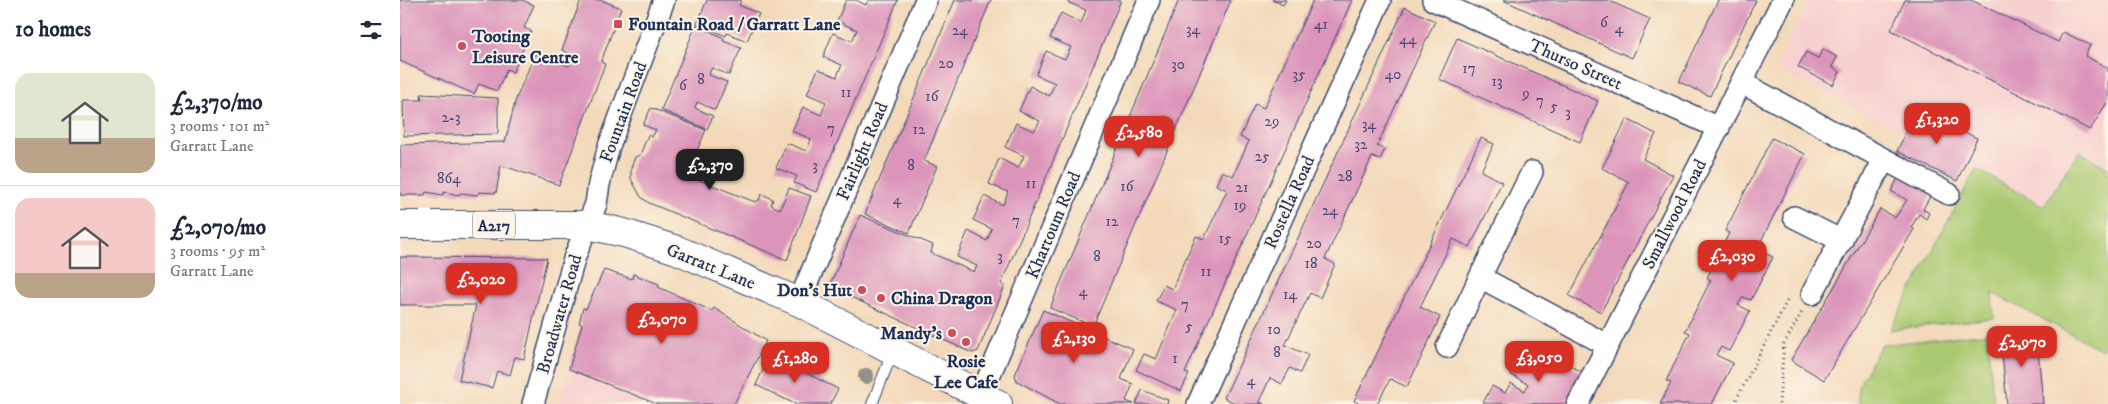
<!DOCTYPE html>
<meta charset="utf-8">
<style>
:root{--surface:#fff;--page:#f6f6f7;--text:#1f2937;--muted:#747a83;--line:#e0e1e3;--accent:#d93025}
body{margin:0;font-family:"IM FELL DW Pica",serif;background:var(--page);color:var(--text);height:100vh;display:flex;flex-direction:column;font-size:19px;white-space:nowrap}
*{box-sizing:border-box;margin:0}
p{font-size:16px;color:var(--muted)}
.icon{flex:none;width:28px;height:28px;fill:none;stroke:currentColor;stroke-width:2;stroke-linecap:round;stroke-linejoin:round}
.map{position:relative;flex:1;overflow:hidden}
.details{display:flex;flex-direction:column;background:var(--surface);width:400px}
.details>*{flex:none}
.price{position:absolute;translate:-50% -42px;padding:0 11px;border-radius:10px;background:var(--accent);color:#fff;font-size:16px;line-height:32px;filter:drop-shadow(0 1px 2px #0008)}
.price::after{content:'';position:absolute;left:50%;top:30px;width:15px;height:11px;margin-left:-8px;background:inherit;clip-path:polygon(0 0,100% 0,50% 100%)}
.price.on{background:#222;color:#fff}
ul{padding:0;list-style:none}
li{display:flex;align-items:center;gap:15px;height:125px;padding:0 15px}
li+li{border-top:1px solid var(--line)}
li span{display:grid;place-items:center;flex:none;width:140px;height:100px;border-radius:15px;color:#555}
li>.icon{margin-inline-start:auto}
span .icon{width:60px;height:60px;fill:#fffc;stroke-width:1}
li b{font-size:21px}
h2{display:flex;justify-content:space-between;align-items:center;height:60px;padding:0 15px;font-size:21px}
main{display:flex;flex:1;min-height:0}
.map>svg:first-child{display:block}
.built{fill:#f7d0cf}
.green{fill:#aac970;stroke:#627c67}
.building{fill:#db94ba}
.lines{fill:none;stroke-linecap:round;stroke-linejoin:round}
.service-casing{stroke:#3b486c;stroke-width:12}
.minor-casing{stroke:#3b486c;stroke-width:24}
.primary-casing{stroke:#3b486c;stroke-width:30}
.path{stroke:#3b486c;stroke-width:3;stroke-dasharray:1 4;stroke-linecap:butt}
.service{stroke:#fff;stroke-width:10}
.minor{stroke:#fff;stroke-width:21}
.primary{stroke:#fff;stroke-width:28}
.tree{fill:#90918a}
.poi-dot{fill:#d1495b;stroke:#fcf5e5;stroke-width:2}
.labels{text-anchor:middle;stroke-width:4;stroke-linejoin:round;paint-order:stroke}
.number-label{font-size:15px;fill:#4b4875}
.shield{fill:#fcf5e5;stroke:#5e6a86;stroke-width:1}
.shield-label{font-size:16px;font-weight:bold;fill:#1b2f5e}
.poi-label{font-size:18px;font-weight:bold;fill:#1b2f5e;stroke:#fcf5e5;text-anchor:start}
.street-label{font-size:18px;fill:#1b2f5e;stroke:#fcf5e5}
</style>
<main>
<section class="details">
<h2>10 homes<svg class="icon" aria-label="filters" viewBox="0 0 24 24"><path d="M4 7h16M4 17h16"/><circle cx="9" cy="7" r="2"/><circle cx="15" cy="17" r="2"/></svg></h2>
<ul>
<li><span style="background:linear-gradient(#dfe7d0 65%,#b9a48a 0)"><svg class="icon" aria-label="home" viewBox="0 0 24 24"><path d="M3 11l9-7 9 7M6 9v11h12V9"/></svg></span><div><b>£2,370/mo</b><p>3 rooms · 101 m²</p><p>Garratt Lane</p></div></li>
<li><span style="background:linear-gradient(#f6c9c9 75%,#b9a48a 0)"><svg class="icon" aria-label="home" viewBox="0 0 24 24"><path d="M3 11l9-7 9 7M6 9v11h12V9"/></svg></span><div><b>£2,070/mo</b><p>3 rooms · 95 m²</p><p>Garratt Lane</p></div></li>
</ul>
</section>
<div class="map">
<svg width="1708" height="404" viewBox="0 0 1708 404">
<rect width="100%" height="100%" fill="#fcf5e5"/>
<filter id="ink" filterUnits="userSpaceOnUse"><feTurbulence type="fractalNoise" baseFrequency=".02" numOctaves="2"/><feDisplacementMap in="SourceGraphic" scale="10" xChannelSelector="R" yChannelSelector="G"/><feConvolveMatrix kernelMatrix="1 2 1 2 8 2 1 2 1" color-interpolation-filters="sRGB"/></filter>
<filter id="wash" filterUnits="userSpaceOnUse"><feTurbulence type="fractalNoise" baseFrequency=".0096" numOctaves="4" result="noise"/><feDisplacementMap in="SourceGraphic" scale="20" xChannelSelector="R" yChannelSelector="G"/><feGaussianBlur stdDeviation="1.12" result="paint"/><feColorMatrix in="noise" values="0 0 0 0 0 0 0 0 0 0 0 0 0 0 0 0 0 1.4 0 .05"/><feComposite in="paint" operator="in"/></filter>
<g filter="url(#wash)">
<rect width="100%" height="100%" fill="#f3d9ba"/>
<path class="built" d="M1409,0H1708V341L1702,350L1527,260L1575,169L1375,68Z
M169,369L257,404H160Z"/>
<path class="green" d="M1679,151L1708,168V341L1702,350L1592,293L1594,318L1490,330L1576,169L1644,206Z
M1587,333L1594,404H1458V387L1481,345Z"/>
<g id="blocks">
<path class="building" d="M0,0H122L134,5L124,28L131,31L113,72L107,69L97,91L79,84L74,94L0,61Z
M181,0H201L221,8L201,62L205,64L159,185L101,165L96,193L79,192L78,195L60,193L59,195L44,192L43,195L26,192L25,195H0V145L105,142L116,99L135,54L169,66L176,56L162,50Z
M307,0H341L339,5L359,14L347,41L327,33L326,36L297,24Z
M446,0H456L466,5L468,0H498L416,192L394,183L397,176L376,168L387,143L406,151L409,145L411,139L392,131L403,107L421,115L426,102L407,94L418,69L437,77L439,71L442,65L423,57L433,33L452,41L457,30L437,21Z
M555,0H591L524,161L537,166L509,233L465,214Z
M668,0H721L601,284L605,286L578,351L572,353L429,287L460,215L533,245L531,253L574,272L577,266L557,257L568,231L587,241L592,229L573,220L584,196L603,205L608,192L589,184L599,158L618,168L624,156L605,147L616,123L634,131L640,121L619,111L630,86L649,96L655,83L636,75L646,51L665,59L671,47L650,38L661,13L681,23L686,10L667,2Z
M779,0H831L693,326L650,308Z
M872,0H886L883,5Z
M913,0H952L785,373L789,374L781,391L736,370L744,354L756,359L777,310L756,301L764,285L772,289L796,236L804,239L827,190L816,185L822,171L833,176L849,141L840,137L855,104L864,108Z
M1103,0H1207L1250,19L1232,58Z
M1318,0H1356L1310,96L1279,82Z
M1505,0H1571L1658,42L1663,32L1690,45L1685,56L1708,68V101L1690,130L1491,30Z
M1005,7L1035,21L977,146L985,149L980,160L972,157L925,259L935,264L920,298L910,293L885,345L908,355L900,373L890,368L882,384L870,378L859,402L864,404H837L824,398Z
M296,25L324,38L323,41L341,48L329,75L312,68L310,71L309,75L327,82L315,110L297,102L295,108L313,116L307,129L261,110Z
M1057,38L1198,101L1180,142L1039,79Z
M1423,49L1437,57L1432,67L1440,72L1433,85L1398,67L1406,52L1418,58Z
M21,94L98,98V134L4,136L3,100H22Z
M251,108L306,130L295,155H297L289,176L355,202L359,200L362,194L373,199L371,205L380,209L389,188L411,196L387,260L249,203L241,197L231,179V168L235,157L240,155L248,135L252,137L256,130L243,125Z
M1517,109L1577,138L1557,181L1497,151Z
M1227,119L1256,134L1243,159L1273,175L1201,312L1169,296L1229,182L1202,168Z
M1081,138L1094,144L1081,171L1102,182L1070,247L1053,239L1020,307L1040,317L1028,343L1007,387L990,379L977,404H960L954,401Z
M1372,138L1405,154L1357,249L1373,257L1351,300L1343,297L1338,305L1350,311L1329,351L1321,347L1316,355L1333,363L1312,404H1260L1271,383L1266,381L1290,333L1285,331L1311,280L1307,278L1329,233L1325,231Z
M1500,175L1532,193L1523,209L1529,213L1526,219L1519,214L1511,227L1514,229L1424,380L1391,360L1480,209L1495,218L1507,200L1491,191Z
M0,257L147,258L124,359L115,357L110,375L97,371L92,388L59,380L76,305H0Z
M204,270L232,279L233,274L259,284L258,287L312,311L314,308L366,341L334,404H257L169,369L182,324L179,323L183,308L186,309Z
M643,310L733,349L721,379L733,384L726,401L734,404H660L617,381L615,375Z
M1636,330L1643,404H1607L1600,334Z
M1130,353L1143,361L1147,353L1182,372L1165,404L1083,403L1092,386L1105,393L1111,383L1125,391L1128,384L1111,375L1120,359L1125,362Z
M370,355L438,389L430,404H395L356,385Z
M742,390L768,400L767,404H736Z"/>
</g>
</g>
<g filter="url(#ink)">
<use href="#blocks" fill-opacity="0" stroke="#3b486c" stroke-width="1"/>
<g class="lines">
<defs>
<path id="service" d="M472,404L493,351"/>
<path id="minor" d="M1033,0L1319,128
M1342,83L1549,194
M1132,172L1080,277L1207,345
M1394,217L1442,241
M1412,294L1484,160
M399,302L526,0
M1047,347L1080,277
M581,395L749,0
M133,404L175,256L196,204L199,184L209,146L264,0
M798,404L980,0
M1178,404L1383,0"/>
<path id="primary" d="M0,225H188L224,233L277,250L399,302L598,404"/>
</defs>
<use href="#service" class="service-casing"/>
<use href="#minor" class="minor-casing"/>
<use href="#primary" class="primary-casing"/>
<path class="path" d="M1334,404L1389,297
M1379,404L1384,344L1402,312"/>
<use href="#service" class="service"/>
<use href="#minor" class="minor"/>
<use href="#primary" class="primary"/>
</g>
<circle class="tree" cx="466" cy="376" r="8"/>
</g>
<g class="poi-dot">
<rect x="213" y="19" width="10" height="10" rx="2.5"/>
<circle cx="62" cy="46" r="5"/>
<circle cx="462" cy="290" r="5"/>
<circle cx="481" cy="298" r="5"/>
<circle cx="552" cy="333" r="5"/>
<circle cx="566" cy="342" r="5"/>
</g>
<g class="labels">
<g class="number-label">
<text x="1204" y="27">6</text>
<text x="921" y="29">41</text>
<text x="1219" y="33">4</text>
<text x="793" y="34">34</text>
<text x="560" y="35">24</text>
<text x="1008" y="44">44</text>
<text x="546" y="68">20</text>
<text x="778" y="69">30</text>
<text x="1069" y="73">17</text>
<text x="899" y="79">35</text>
<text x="993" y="79">40</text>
<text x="301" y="84">8</text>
<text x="1097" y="86">13</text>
<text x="283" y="90">6</text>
<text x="446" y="97">11</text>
<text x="1126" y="98">9</text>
<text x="532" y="101">16</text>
<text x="1140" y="105">7</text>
<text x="1154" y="111">5</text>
<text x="1168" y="117">3</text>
<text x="51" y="122">2-3</text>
<text x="872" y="126">29</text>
<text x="969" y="129">34</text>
<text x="431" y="133">7</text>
<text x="519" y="134">12</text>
<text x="961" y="149">32</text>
<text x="862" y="161">25</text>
<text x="415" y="170">3</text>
<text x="511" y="170">8</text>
<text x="945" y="181">28</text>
<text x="49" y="183">864</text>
<text x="631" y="188">11</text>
<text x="727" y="191">16</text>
<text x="842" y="192">21</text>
<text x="497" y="204">4</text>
<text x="840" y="210">19</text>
<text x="930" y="215">24</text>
<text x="616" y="225">7</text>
<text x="712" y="226">12</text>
<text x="825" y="243">15</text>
<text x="914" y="248">20</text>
<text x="600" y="261">3</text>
<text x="697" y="261">8</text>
<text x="911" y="268">18</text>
<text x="806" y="276">11</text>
<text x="683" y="296">4</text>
<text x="890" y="299">14</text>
<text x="785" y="309">7</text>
<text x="789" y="331">5</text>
<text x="874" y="334">10</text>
<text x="877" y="357">8</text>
<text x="775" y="363">1</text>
<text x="851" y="385">4</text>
</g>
<rect class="shield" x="73" y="211.5" width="42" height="27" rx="4"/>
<g class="shield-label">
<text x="94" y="231">A217</text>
</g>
<g class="poi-label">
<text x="228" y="30">Fountain Road / Garratt Lane</text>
<text x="72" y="42">Tooting<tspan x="72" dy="21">Leisure Centre</tspan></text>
<text x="452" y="296" text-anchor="end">Don’s Hut</text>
<text x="491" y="304">China Dragon</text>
<text x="542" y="339" text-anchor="end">Mandy’s</text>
<text x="566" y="367" text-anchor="middle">Rosie<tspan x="566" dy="21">Lee Cafe</tspan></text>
</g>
<g class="street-label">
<text transform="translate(1176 64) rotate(24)" y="6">Thurso Street</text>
<text transform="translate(223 112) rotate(-70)" y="6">Fountain Road</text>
<text transform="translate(462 151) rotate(-67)" y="6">Fairlight Road</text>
<text transform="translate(889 202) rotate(-66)" y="6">Rostella Road</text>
<text transform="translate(1274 214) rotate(-63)" y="6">Smallwood Road</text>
<text transform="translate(653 225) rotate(-67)" y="6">Khartoum Road</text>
<text transform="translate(311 266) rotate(22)" y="6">Garratt Lane</text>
<text transform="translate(159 314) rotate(-74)" y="6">Broadwater Road</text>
</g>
</g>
</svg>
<b class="price" style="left:1537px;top:145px">£1,320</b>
<b class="price" style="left:739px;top:158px">£2,580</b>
<b class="price on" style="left:310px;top:191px">£2,370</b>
<b class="price" style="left:1332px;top:282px">£2,030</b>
<b class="price" style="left:81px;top:305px">£2,020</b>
<b class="price" style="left:262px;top:345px">£2,070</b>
<b class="price" style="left:674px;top:364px">£2,130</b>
<b class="price" style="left:1622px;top:368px">£2,970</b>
<b class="price" style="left:1139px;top:383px">£3,050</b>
<b class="price" style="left:395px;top:384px">£1,280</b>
</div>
</main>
